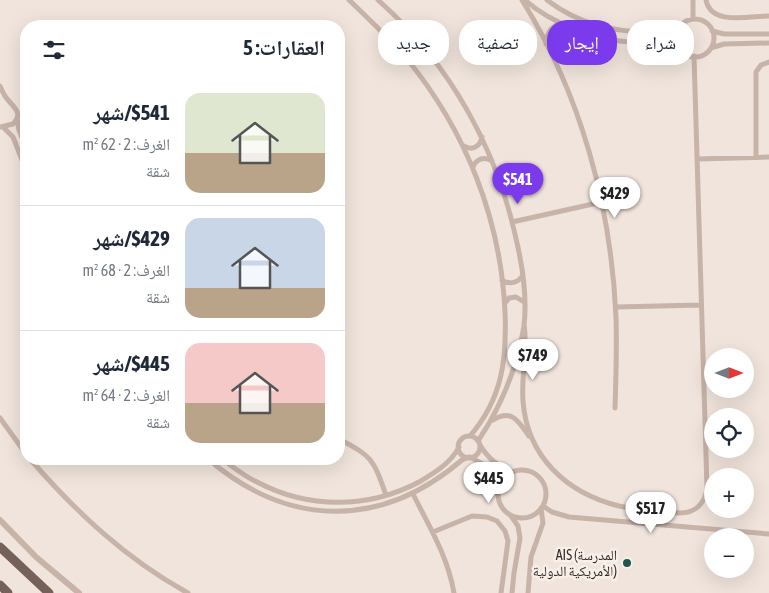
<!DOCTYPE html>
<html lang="ar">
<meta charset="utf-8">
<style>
:root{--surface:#fff;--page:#f2f2f3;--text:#1f2937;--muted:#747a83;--line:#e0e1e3;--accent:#7c3aed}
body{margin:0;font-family:"Asap Condensed","Noto Naskh Arabic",sans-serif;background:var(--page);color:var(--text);direction:rtl;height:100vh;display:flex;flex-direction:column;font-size:19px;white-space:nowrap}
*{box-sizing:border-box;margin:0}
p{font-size:16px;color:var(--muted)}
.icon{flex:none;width:28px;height:28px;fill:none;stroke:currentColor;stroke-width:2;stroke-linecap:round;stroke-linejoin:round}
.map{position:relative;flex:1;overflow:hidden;direction:ltr}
.sheet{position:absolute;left:20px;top:20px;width:325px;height:445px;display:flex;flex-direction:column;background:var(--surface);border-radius:20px;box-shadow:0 5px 20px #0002;direction:rtl}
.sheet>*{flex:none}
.banner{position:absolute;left:360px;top:20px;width:334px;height:45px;direction:rtl;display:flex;gap:10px}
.needle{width:32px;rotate:90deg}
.controls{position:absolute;left:704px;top:348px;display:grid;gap:10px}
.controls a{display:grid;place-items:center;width:50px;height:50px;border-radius:50%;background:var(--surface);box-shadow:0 5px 20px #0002;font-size:25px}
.price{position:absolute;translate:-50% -42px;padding:0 11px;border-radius:18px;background:#fff;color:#222;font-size:16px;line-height:32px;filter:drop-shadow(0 1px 2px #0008)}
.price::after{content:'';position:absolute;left:50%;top:30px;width:15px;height:11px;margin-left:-8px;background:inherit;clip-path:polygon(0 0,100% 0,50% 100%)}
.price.selected{background:var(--accent);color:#fff}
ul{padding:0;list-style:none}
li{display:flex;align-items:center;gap:15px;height:125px;padding:0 20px}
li+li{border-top:1px solid var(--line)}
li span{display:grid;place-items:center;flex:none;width:140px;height:100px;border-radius:15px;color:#555}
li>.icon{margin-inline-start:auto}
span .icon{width:60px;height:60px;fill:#fffc;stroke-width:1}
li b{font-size:21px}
h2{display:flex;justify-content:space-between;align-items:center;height:60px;padding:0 20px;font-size:21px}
.chip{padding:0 18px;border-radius:20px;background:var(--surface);box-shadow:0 5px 20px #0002;font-size:18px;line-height:45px}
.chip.selected{background:var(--accent);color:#fff}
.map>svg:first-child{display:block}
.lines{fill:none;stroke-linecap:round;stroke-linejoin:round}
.minor{stroke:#c7b3a8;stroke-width:5}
.tertiary{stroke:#c7b3a8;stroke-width:6}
.primary{stroke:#76605a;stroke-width:9}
.poi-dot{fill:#205451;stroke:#f8efe8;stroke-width:2}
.labels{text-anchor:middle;stroke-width:5;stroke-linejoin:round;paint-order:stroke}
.poi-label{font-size:14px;fill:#352a28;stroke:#f8efe8;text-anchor:end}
</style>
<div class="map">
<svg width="769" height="593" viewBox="0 0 769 593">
<rect width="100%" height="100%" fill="#f0e4dc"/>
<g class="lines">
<path class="minor" d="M349,0C369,19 389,38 407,59C466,131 501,220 505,312C507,360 502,399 470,436
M378,0C450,64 497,148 517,243C523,269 527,299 524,326C517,369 502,405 478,441
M522,0C581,95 611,205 616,317C617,348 616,378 615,408
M525,0C550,23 596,40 629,42C644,43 664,39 679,47
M547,0C577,23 611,32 648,32C659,32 668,33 678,29
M693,0V19
M706,0C711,26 749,16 769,16
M676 38a19 19 0 1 1 38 0a19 19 0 1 1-38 0Z
M712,31L724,34H769
M546,44C547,33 551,25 562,24
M711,48L724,44L769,43
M0,86C2,91 4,96 8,100C15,108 23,114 13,124L0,127
M17,119L19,130L26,147
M3,127L13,137L26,170
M464,146C472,151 480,147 482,137
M756,157V72L761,65L769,62
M698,159L769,157
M473,167C476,159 484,156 492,161
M512,222L602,202
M502,280C510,285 518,283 523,275
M505,303L509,298L516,297L524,302
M616,307L701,305
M524,324C528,350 521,375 523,401C527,456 566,493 619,506C638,510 659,511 680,513C695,513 705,504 707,488L694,56
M0,418L26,454
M493,420C512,408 519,422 529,436
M458 447a11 11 0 1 1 22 0a11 11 0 1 1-22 0Z
M339,439C373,457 373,459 386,495
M480,445C487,457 500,469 514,472
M470,457C482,463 498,474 499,487
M30,459C76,512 126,559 188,593
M208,459C289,528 381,529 462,460L469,457
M222,459C233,467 244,476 257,482C308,509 368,509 419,482C434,473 451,463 459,447
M498 494a24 24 0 1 1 48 0a24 24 0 1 1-48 0Z
M413,494C429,526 448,557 454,593
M543,506L552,512L569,517L769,534
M511,516L518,526L520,538L514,573L512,593
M433,532L472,516L487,517L497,521L505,531L508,541L501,593
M528,593L531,557L543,523L541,508"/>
<path class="tertiary" d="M0,520L36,557L79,593"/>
<path class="primary" d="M0,547L49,593
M0,585L8,593"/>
</g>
<circle class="poi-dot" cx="627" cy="563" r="5"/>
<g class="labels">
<g class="poi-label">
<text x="617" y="560">AIS (المدرسة<tspan x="617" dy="16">الأمريكية الدولية)</tspan></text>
</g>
</g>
</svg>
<div class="controls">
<a><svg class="needle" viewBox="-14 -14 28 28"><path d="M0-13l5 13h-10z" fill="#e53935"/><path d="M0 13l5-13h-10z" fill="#747a83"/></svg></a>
<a><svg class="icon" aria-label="locate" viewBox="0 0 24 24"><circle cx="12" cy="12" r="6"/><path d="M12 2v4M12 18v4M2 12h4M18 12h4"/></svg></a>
<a>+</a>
<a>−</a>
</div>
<b class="price selected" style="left:518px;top:205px">$541</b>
<b class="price" style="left:615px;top:219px">$429</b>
<b class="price" style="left:533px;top:381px">$749</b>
<b class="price" style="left:489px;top:504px">$445</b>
<b class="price" style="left:651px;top:534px">$517</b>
<div class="banner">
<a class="chip">شراء</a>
<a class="chip selected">إيجار</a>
<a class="chip">تصفية</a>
<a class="chip">جديد</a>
</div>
<section class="sheet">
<h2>العقارات: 5<svg class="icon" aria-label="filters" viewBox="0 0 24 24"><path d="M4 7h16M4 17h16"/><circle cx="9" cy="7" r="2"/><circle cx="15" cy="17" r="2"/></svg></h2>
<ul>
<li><span style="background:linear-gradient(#dfe7d0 60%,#b9a48a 0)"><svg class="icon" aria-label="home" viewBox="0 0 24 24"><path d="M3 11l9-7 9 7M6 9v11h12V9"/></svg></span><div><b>$541/شهر</b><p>الغرف: 2 · 62 m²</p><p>شقة</p></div></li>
<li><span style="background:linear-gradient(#c9d6e8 70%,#b9a48a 0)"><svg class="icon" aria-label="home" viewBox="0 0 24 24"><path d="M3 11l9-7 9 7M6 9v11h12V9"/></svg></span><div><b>$429/شهر</b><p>الغرف: 2 · 68 m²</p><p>شقة</p></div></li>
<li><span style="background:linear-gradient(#f6c9c9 60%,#b9a48a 0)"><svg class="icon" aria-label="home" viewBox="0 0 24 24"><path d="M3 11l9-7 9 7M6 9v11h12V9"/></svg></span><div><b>$445/شهر</b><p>الغرف: 2 · 64 m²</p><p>شقة</p></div></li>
</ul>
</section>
</div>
